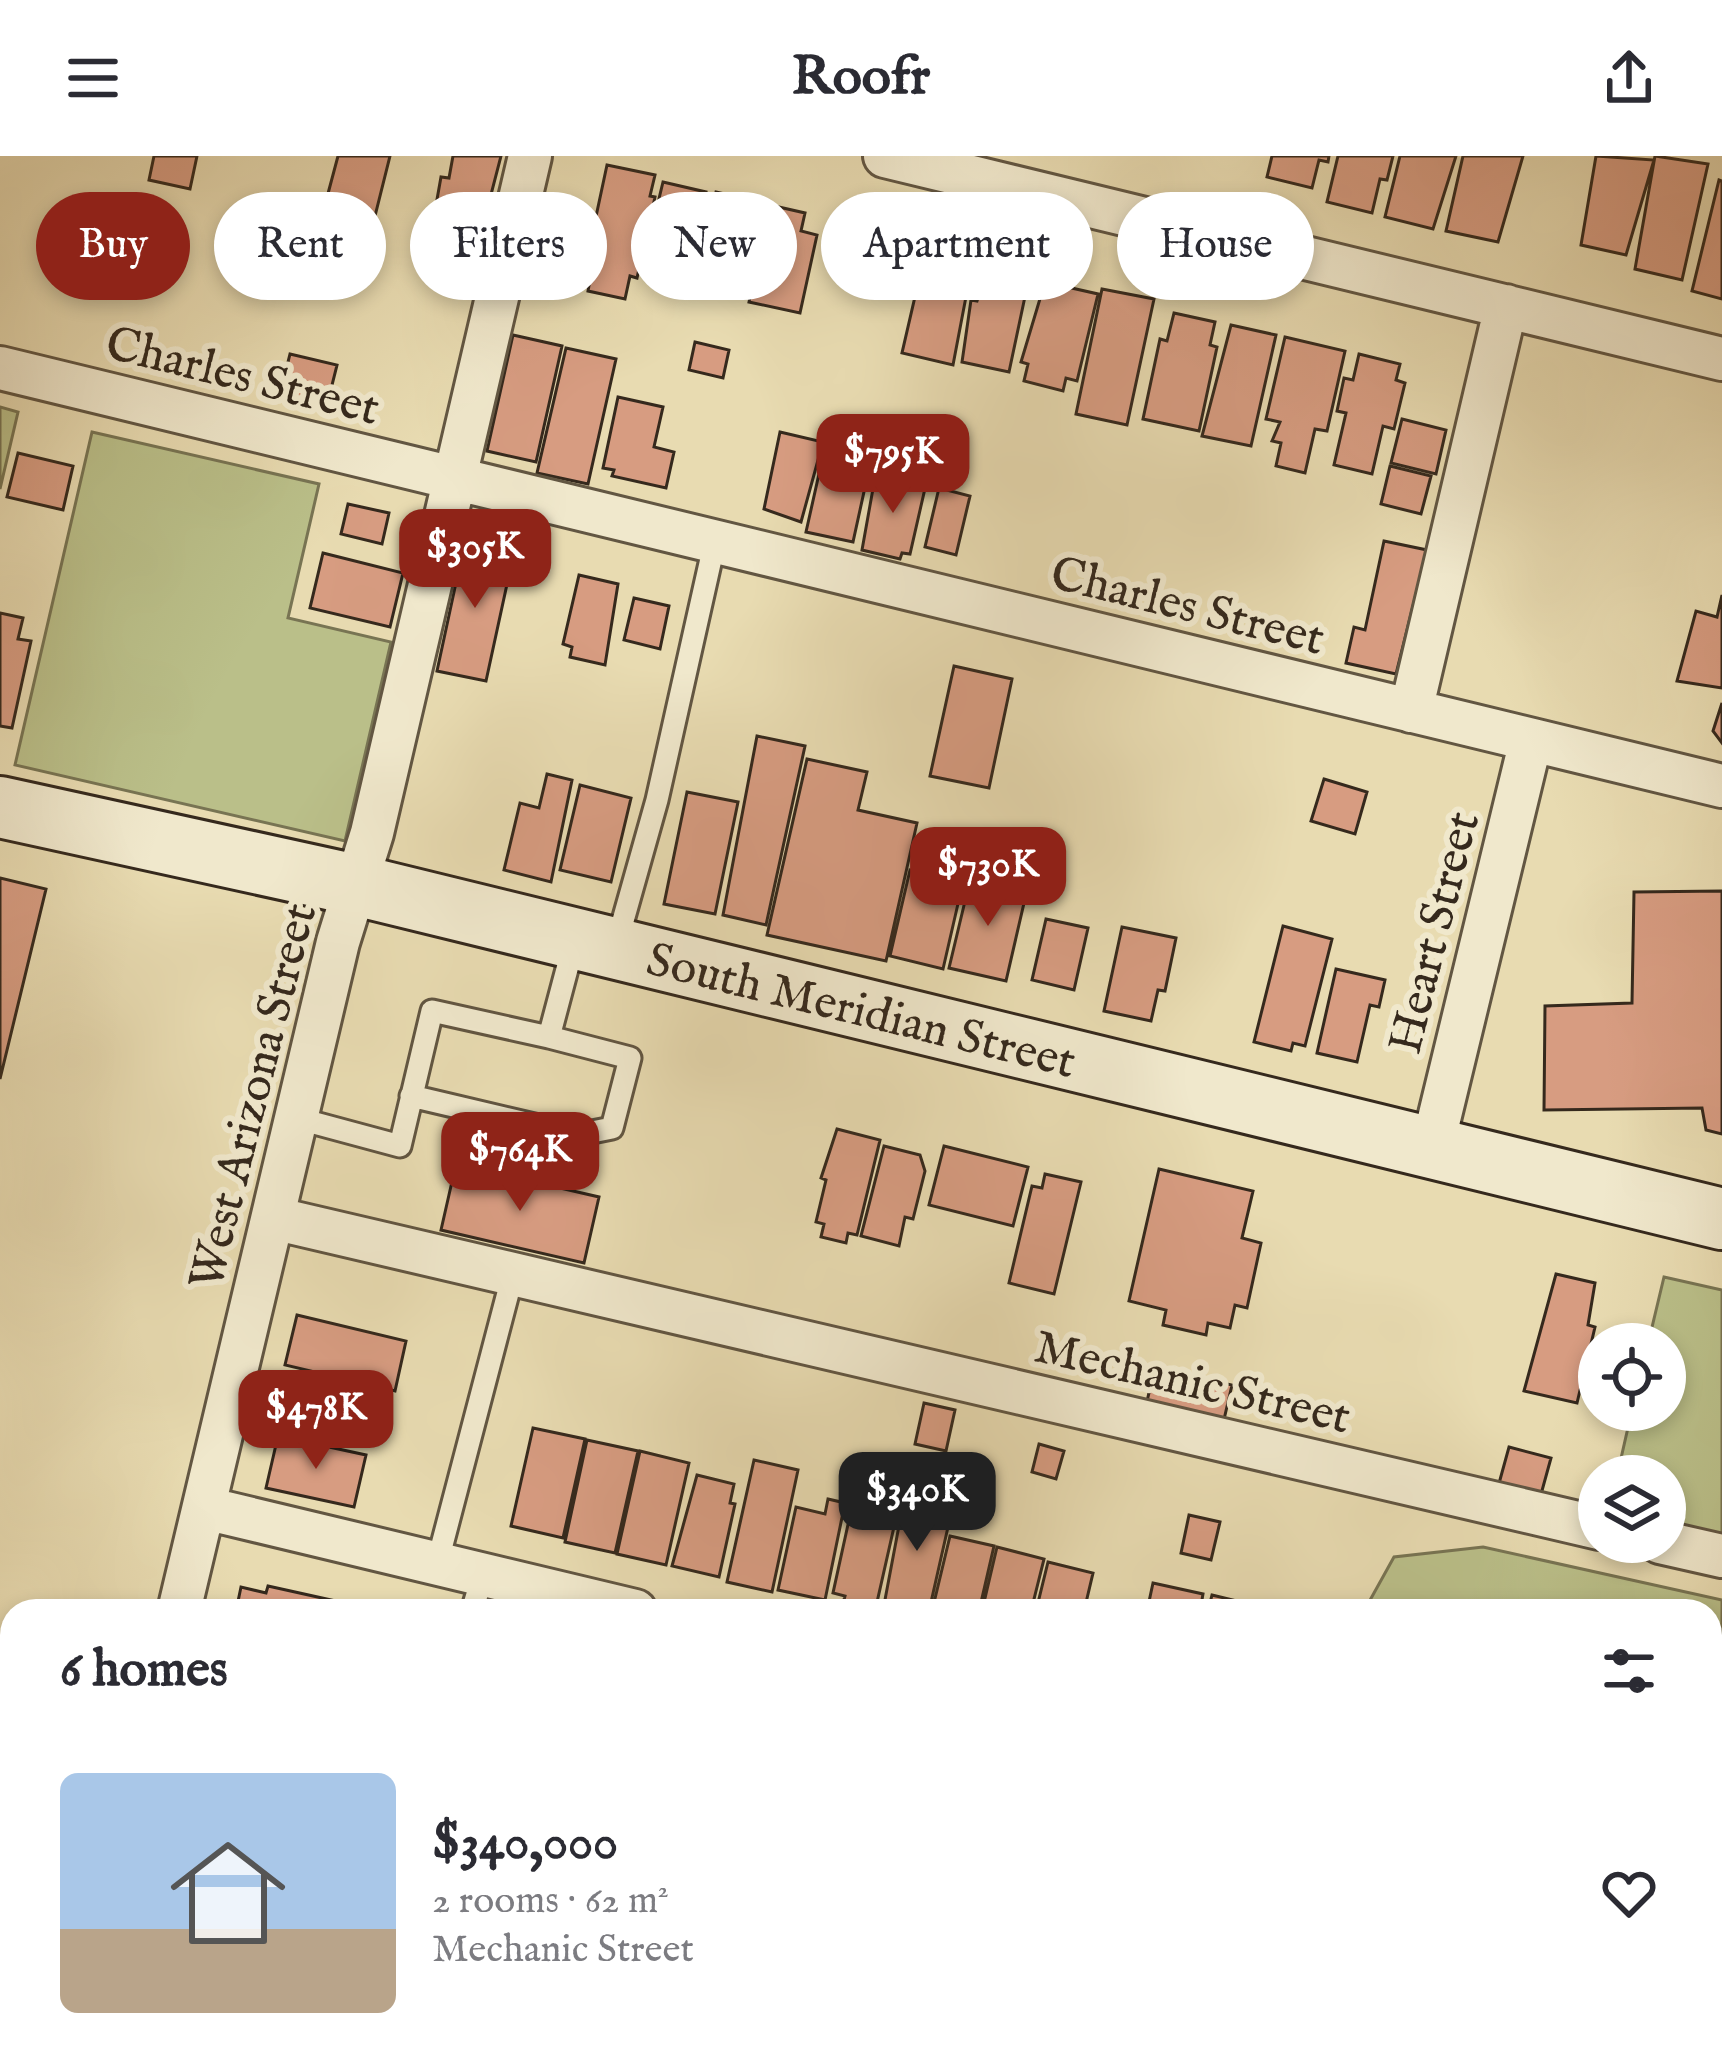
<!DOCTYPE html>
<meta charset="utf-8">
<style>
:root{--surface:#fff;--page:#f2f2f3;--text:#2b2b33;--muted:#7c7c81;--line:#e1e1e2;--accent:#8f2418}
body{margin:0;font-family:"IM FELL English",serif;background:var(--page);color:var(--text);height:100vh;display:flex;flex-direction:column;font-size:45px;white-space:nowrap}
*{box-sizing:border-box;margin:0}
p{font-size:39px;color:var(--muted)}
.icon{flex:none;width:66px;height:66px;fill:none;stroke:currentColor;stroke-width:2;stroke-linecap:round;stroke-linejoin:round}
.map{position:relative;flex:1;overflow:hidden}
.drawer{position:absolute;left:0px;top:1443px;width:1722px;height:471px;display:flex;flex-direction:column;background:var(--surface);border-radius:36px 36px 0 0;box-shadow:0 6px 18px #0003}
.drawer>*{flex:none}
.top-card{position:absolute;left:36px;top:36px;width:1650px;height:108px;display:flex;gap:24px}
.controls{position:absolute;left:1578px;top:1167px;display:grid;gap:24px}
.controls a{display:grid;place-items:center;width:108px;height:108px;border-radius:50%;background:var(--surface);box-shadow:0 6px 18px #0003;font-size:60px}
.price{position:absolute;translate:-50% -102px;padding:0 27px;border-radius:24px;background:var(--accent);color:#fff;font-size:39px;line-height:78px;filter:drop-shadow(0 3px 6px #0008)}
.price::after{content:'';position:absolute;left:50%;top:72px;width:36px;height:27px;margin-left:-18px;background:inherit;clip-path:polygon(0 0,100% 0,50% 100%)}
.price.on{background:#222;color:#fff}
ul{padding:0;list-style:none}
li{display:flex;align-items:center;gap:36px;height:300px;padding:0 60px}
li+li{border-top:3px solid var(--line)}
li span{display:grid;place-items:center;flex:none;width:336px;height:240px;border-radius:18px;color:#555}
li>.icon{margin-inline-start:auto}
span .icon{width:144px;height:144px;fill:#fffc;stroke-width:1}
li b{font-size:51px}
h2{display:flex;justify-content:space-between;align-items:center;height:144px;padding:0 60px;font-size:51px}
.pill{padding:0 42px;border-radius:54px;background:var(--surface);box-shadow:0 6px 18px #0003;font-size:42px;line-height:108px}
.pill.on{background:var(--accent);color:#fff}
header{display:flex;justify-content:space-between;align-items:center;height:156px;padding:0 60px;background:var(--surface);font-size:54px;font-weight:800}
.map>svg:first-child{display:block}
.green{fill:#babf89;stroke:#787453;stroke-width:3}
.building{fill:#d79c81;stroke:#35291d;stroke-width:3}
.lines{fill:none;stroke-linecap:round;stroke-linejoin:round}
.lane-casing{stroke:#625642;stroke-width:27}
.street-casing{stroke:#625642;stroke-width:48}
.secondary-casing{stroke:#35291d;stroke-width:66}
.lane{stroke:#f0e8cc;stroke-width:21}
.street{stroke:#f0e8cc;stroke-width:42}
.secondary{stroke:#f0e8cc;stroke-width:60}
.labels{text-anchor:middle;stroke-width:12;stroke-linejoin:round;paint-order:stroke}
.street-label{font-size:48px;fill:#35291d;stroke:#f0e8cc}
</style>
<header><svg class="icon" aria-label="menu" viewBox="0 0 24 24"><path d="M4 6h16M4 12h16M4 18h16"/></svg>Roofr<svg class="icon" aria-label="share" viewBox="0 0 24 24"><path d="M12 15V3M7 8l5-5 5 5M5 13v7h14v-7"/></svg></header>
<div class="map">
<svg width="1722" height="1912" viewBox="0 0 1722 1912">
<rect width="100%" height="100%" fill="#e8dbb1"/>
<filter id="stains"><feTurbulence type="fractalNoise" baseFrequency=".00167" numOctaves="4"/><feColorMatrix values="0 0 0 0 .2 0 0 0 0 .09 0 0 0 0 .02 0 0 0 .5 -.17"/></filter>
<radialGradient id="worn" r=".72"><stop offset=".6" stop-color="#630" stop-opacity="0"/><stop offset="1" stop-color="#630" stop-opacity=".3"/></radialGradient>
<path class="green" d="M0,251L18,256L0,333Z
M92,276L319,328L288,462L391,486L345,685L15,609Z
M1664,1121L1722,1134V1386L1665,1372V1320H1617L1632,1254H1665V1188H1648Z
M1483,1391L1722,1444V1673H1710V1455H1364L1394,1401Z
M870,1902H1492V1912H868Z"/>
<path class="building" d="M154,0H197L190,33L149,24Z
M338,0H390L368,88L318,75Z
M453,0H501L474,104L428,94L441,21L449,22Z
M1272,0H1329L1328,6L1319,4L1312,32L1267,21Z
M1338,0H1393L1387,24L1380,23L1372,57L1327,46Z
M1400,0H1456L1433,73L1385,61Z
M1463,0H1523L1498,86L1446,75Z
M1596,0L1654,4L1626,99L1581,89Z
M1655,0L1708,8L1682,124L1635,113Z
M607,9L655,19L650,40L655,41L637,122L630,120L625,143L588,135L592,113L585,112Z
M1719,24L1722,25V143L1692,135Z
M663,26L706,36L692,116L644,105Z
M716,36L768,48L750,129L732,125L731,131L697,124Z
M770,49L805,57L801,75L817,79L800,157L749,146Z
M926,93L973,104L953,209L902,197Z
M989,108L1030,117L1009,216L962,206L971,144L977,145Z
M1045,126L1098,138L1077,225L1066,222L1063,235L1024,225L1028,208L1021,206Z
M1102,133L1154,143L1127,269L1076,258Z
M1174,157L1215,166L1210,189L1217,191L1199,275L1143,263L1160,183L1167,185Z
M1231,169L1276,179L1251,290L1202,280Z
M513,179L562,190L536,306L487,295Z
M1285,181L1345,195L1327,275L1315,273L1305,317L1276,310L1281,287L1272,285L1280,266L1266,263Z
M695,186L729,194L723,222L689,214Z
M566,192L616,203L588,328L537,317Z
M290,198L337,209L326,253L279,242Z
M1359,198L1400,208L1396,224L1405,227L1394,273L1383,270L1372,318L1334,309L1346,257L1337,255L1344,222L1353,224Z
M618,241L663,251L654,291L674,296L666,332L612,320L614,314L603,312Z
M1402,263L1446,274L1436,318L1391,307Z
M780,276L823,286L801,366L764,353Z
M18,297L73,310L63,354L7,341Z
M823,300L848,305L846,317L867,322L853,386L806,376Z
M1390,310L1431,320L1421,358L1381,348Z
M876,316L926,328L910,398L902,397L900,403L862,394Z
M939,332L970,340L956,399L925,391Z
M348,348L389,357L382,388L341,378Z
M465,385L514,396L486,525L437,515Z
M1384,385L1427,394L1396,518L1346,507L1354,471L1365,474Z
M323,397L403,417L390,471L310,452Z
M579,419L618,428L605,509L570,501L572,491L563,488Z
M1722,439V532L1677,525L1696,455L1717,461Z
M634,442L669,450L660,493L624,484Z
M0,457L23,462L18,483L31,485L12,572L0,570Z
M954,510L1012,523L989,632L930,620Z
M1722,547V587L1713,575Z
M757,580L805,590L766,769L723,759Z
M807,603L867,616L858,654L917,667L886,805L767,779Z
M547,618L572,624L551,726L504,714L520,647L539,652Z
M1324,623L1367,636L1355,678L1311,665Z
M580,629L631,642L611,726L560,714Z
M687,636L738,646L715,758L664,748Z
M910,714L963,726L943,813L890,800Z
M971,720L1027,734L1006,825L949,812Z
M0,722L46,733L0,923Z
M1722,735V978L1706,974L1702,952L1544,954L1545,850L1632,847L1634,736Z
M1046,763L1088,772L1074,834L1032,824Z
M1283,770L1332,783L1305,890L1293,887L1291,895L1254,886Z
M1122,771L1176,782L1165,835L1158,834L1151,865L1104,855Z
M1336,813L1385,824L1379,851L1370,849L1357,906L1317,897Z
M837,973L880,984L857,1079L848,1077L846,1087L821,1081L824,1068L816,1066L826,1024L821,1022Z
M884,990L920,999L925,1015L913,1063L905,1061L899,1090L861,1080Z
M944,990L1028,1011L1013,1070L929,1049Z
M456,1008L599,1041L584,1107L441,1074Z
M1159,1013L1253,1035L1242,1082L1261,1087L1247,1152L1235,1149L1230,1172L1208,1167L1206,1179L1163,1169L1166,1154L1129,1145Z
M1045,1018L1081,1026L1054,1138L1009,1127L1032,1030L1042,1032Z
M1556,1118L1595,1127L1588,1169L1595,1171L1577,1247L1524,1235Z
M297,1159L406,1185L395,1235L285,1209Z
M1155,1211L1232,1229L1222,1272L1145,1254Z
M924,1247L955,1254L946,1295L915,1288Z
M533,1272L585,1283L563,1382L511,1370Z
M278,1280L366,1299L354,1351L266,1332Z
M587,1284L638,1295L615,1397L565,1386Z
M1039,1288L1064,1295L1056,1323L1032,1316Z
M1509,1291L1551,1302L1540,1342L1498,1331Z
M640,1295L689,1307L666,1409L617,1398Z
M754,1304L798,1314L772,1436L727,1426Z
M697,1319L734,1328L730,1347L735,1348L719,1421L672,1410Z
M856,1332L893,1341L889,1361L896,1362L875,1455L842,1451L845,1440L833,1437Z
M905,1338L953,1349L929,1455H893L884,1449Z
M828,1343L845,1347L825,1444L778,1434L796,1351L825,1358Z
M1189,1359L1220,1366L1211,1404L1181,1397Z
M950,1380L994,1390L979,1455H932Z
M997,1391L1044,1403L1031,1455H982Z
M1048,1406L1093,1417L1084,1455H1036Z
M1153,1427L1203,1438L1200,1455H1147Z
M268,1430L349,1448L348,1455H236L241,1431L266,1437Z
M1212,1439L1262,1451L1261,1455H1208Z"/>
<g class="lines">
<defs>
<path id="lane" d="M617,786L657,644L715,385
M411,940L577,979L612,972L630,902L549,881
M296,962L400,990L432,855L549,881L575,783
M437,1408L513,1118
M472,1455L483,1419
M290,1912L296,1902"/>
<path id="street" d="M885,0L1722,203
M0,212L1722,630
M1411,555L1506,150
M1432,992L1531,584
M273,1062L1599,1372
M205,1352L635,1455
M1660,1386L1722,1400
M179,1455L338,786L372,677L530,0
M0,1867L12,1840"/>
<g id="secondary">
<path id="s1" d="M0,651L356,729L1722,1063"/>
</g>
</defs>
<use href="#lane" class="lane-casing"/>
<use href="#street" class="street-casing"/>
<use href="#secondary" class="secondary-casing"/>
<use href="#lane" class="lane"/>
<use href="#street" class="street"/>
<use href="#secondary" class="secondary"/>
</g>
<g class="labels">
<g class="street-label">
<text transform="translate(243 218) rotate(14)" y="17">Charles Street</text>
<text transform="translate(1188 448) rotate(14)" y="17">Charles Street</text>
<text transform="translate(1432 776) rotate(-76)" y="17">Heart Street</text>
<text dy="17" stroke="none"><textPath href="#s1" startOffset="885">South Meridian Street</textPath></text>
<text transform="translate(251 940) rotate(-76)" y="17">West Arizona Street</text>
<text transform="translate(1193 1224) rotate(13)" y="17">Mechanic Street</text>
</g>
</g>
<rect width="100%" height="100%" filter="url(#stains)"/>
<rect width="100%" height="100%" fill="url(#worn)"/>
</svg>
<div class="controls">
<a><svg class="icon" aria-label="locate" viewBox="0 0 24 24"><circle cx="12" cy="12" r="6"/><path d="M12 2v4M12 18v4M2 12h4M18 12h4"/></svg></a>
<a><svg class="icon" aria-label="layers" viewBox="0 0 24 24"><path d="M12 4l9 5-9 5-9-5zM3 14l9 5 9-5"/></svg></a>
</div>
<b class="price" style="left:893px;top:360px">$795K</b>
<b class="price" style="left:475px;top:455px">$305K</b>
<b class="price" style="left:988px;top:773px">$730K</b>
<b class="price" style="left:520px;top:1058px">$764K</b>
<b class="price" style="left:316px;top:1316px">$478K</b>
<b class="price on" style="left:917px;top:1398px">$340K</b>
<div class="top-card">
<a class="pill on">Buy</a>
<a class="pill">Rent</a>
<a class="pill">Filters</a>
<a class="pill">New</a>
<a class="pill">Apartment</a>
<a class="pill">House</a>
</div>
<section class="drawer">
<h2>6 homes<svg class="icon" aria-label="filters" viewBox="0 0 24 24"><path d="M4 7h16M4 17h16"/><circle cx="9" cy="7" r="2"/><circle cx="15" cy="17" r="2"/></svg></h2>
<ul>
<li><span style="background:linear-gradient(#a9c7e8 65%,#b9a48a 0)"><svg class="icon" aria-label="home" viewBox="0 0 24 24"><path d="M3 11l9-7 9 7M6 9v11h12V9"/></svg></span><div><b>$340,000</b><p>2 rooms · 62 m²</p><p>Mechanic Street</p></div><svg class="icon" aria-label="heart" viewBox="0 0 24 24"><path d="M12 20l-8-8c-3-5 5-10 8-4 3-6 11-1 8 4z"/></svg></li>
</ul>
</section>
</div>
